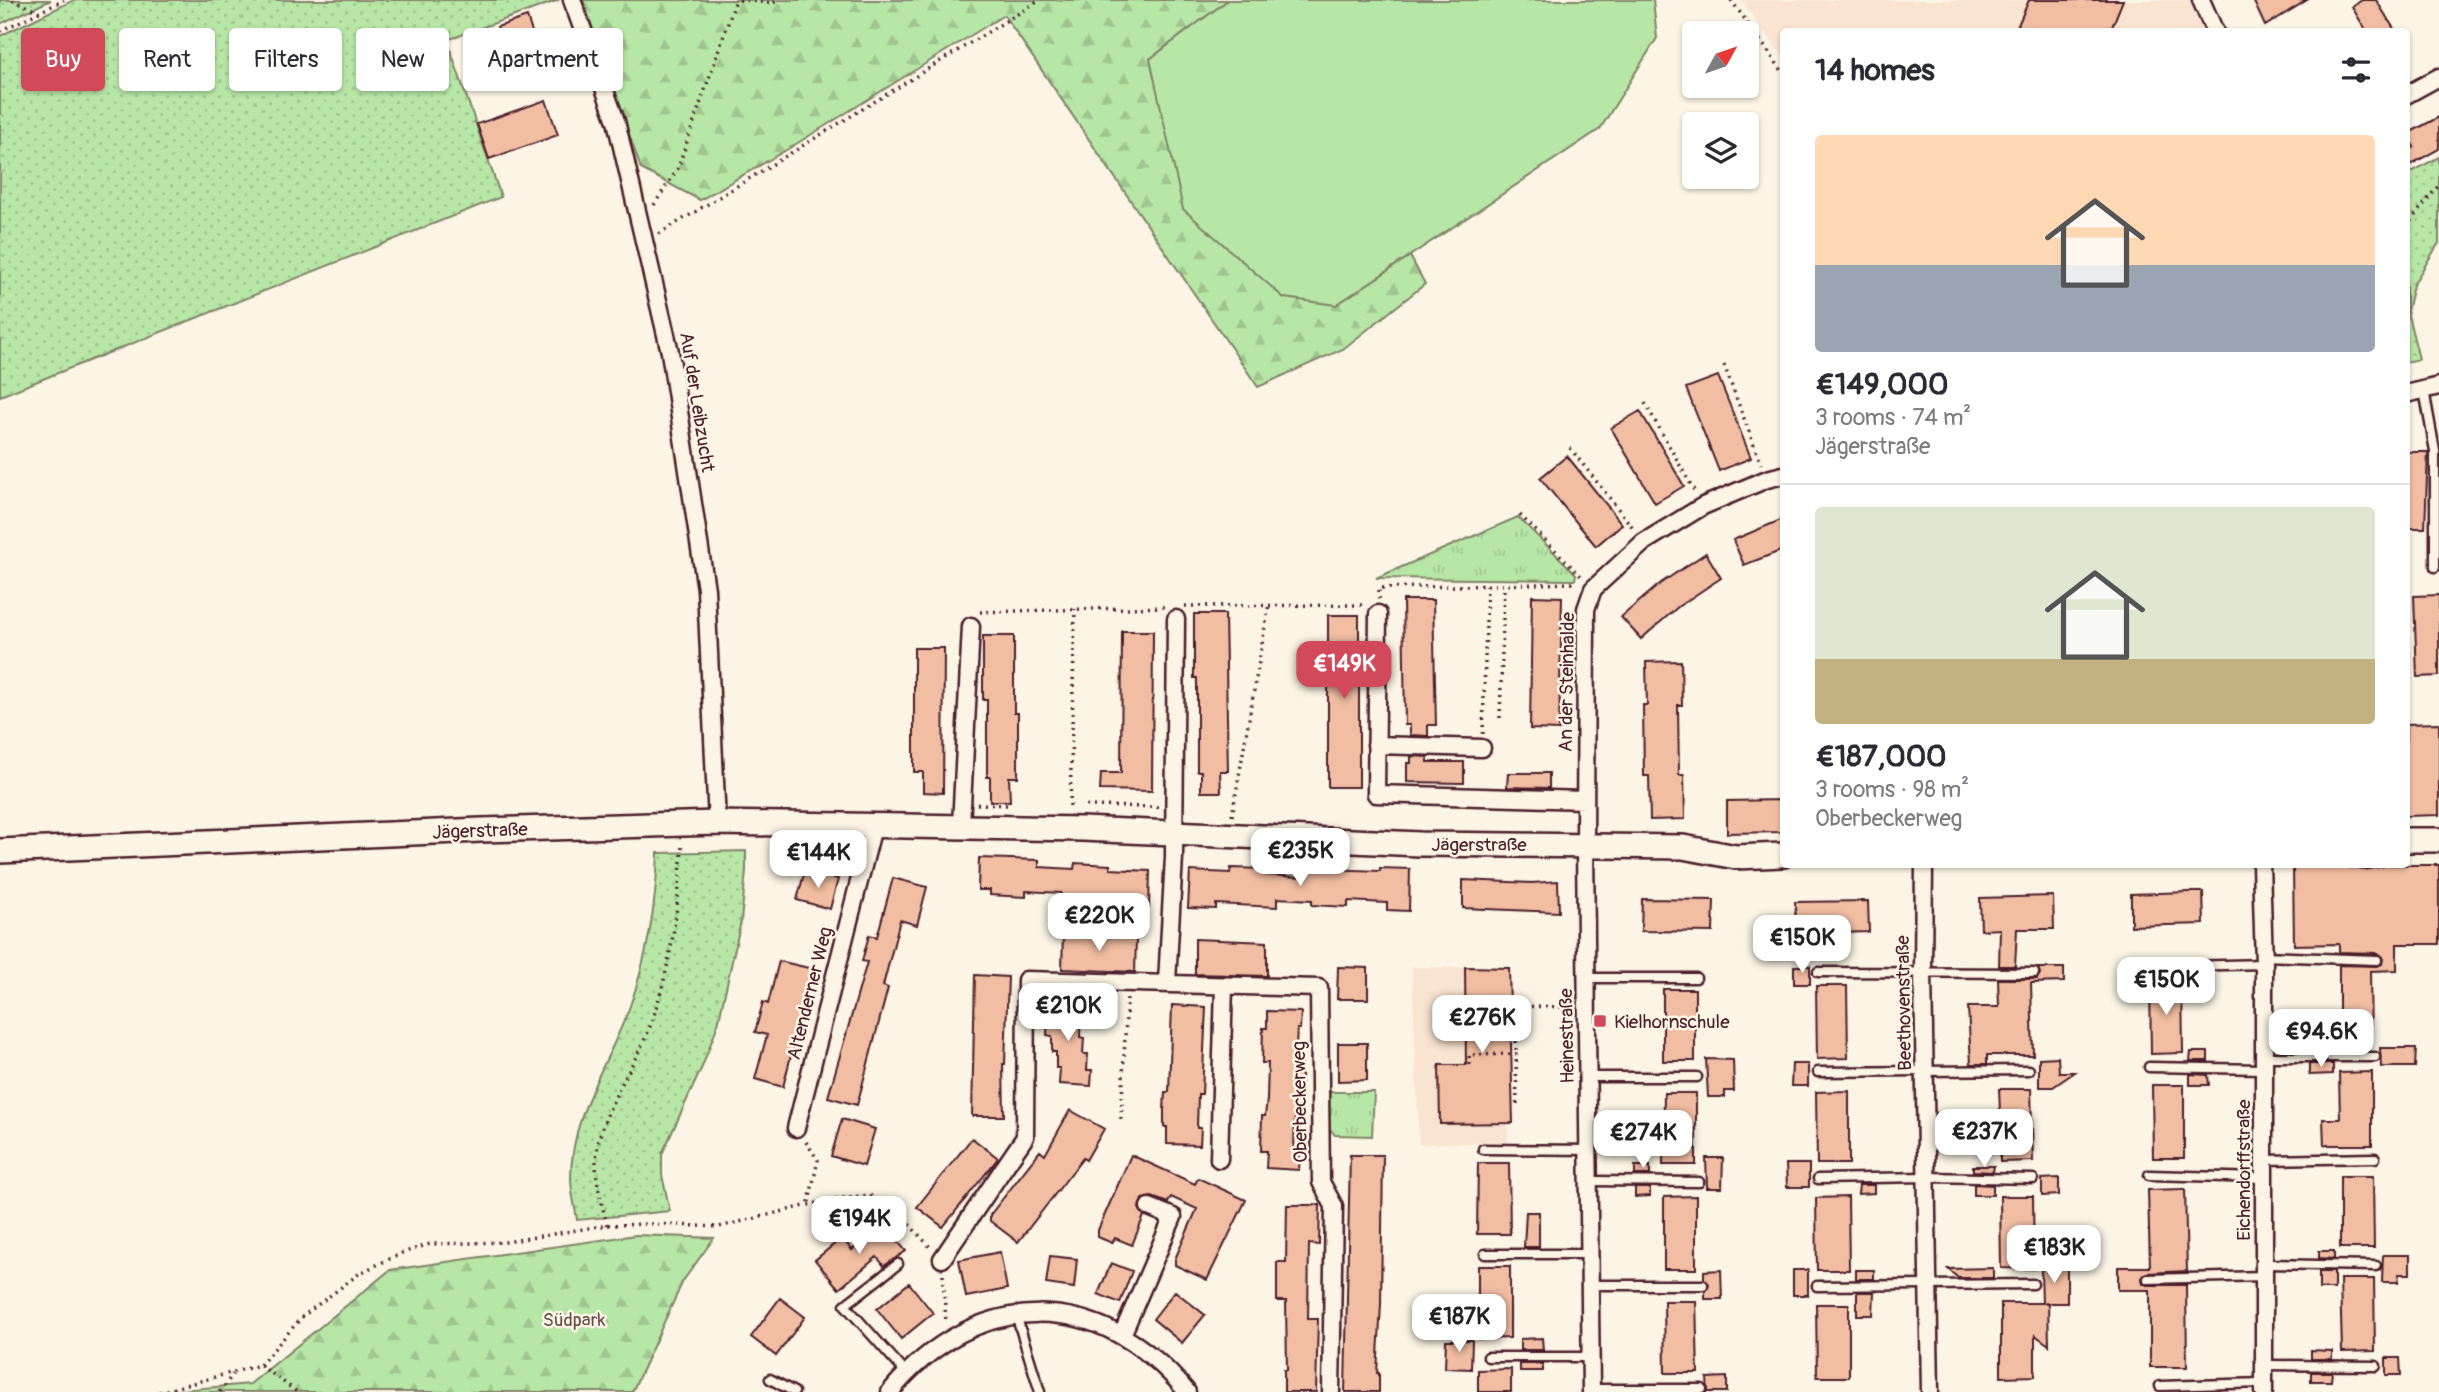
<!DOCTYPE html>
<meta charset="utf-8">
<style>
:root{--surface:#fff;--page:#f2f2f3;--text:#2b2b33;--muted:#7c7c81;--line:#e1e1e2;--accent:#d1495b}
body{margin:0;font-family:Pangolin,sans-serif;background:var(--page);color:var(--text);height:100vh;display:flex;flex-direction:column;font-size:26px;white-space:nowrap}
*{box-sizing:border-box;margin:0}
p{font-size:23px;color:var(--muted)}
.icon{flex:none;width:38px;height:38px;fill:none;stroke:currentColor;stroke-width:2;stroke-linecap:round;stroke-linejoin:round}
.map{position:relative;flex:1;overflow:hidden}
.details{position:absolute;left:1780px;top:28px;width:630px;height:840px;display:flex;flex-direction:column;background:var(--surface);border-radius:7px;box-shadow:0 2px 5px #0004}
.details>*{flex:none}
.banner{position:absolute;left:21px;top:28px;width:665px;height:63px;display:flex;gap:14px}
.needle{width:46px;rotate:50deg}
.controls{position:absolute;left:1682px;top:21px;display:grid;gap:14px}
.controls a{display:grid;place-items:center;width:77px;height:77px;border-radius:7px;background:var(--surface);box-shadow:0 2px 5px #0004;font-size:35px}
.price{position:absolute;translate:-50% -60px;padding:0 16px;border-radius:14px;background:#fff;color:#222;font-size:23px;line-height:46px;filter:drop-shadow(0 2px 4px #0008)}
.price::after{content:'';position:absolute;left:50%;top:42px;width:21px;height:16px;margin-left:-10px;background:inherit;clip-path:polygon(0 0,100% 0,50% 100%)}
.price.selected{background:var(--accent);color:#fff}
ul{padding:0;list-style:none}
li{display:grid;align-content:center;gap:14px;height:371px;padding:0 35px}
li+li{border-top:2px solid var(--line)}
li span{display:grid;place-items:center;height:217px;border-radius:7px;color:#555}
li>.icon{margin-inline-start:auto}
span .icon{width:126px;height:126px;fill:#fffc;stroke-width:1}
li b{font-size:30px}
h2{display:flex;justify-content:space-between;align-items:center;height:84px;padding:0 35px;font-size:30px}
.chip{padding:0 24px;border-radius:7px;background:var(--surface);box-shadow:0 2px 5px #0004;font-size:24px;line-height:63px}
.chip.selected{background:var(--accent);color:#fff}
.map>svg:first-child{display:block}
.built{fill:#f9e4d1}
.grass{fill:url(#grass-dots);stroke:#808368;stroke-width:2}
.forest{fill:url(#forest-firs);stroke:#808368;stroke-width:2}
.park{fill:url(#park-tufts);stroke:#808368;stroke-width:2}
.pitch{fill:#b7e7a6;stroke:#808368;stroke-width:2}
.building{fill:#f2bea3;stroke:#4a1f2b;stroke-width:2}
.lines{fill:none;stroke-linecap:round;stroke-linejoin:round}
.lane-casing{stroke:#4a1f2b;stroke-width:13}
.street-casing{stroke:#4a1f2b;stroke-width:21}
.secondary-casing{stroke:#4a1f2b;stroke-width:28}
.path{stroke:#4a1f2b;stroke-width:3.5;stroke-dasharray:2 5;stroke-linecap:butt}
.lane{stroke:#fcf5e5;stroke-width:8}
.street{stroke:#fcf5e5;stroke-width:16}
.secondary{stroke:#fcf5e5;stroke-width:23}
.poi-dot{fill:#d1495b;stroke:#fcf5e5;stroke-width:2.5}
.labels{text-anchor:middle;stroke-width:5;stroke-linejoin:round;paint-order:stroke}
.street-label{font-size:19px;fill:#4a1f2b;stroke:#fcf5e5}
.poi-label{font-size:19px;fill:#4a1f2b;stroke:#fcf5e5;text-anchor:start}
.park-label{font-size:19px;fill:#65514a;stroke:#fcf5e5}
</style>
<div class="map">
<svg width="2439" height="1392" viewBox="0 0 2439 1392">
<defs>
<pattern id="grass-dots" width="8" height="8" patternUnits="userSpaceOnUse" patternTransform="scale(1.75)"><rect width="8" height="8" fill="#b7e7a6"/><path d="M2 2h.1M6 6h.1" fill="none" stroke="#9fc68f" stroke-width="1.8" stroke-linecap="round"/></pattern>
<pattern id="forest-firs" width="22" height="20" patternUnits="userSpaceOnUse" patternTransform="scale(1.75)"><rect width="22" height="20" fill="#b7e7a6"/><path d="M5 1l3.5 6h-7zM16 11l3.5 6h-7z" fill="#9fc68f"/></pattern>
<pattern id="park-tufts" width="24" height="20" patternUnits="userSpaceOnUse" patternTransform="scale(1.75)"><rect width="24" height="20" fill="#b7e7a6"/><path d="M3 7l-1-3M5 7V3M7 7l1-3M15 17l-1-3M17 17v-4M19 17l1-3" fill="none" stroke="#9fc68f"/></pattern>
</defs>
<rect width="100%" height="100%" fill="#fcf5e5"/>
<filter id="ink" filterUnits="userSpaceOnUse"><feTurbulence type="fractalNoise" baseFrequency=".0143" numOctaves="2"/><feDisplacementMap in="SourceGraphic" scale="14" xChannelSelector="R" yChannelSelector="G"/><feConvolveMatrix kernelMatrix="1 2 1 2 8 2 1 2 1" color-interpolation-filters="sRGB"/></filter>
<g filter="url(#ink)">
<path class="built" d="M1741,0H2189L2202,31L1783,32V57Z
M1412,967H1465L1466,1042L1507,1064H1512L1513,1123H1508V1142L1419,1144Z"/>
<path class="grass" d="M0,0H51L0,24Z
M74,0H559L447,40L501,197L0,396V36Z
M2439,157V243L2413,285L2407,311L2419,359L2406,362V175Z
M746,851V871L741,921L718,1024L702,1067L662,1154V1175L670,1211L577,1220C575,1206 571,1192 571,1178C571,1113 608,1065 630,1006C647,958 656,905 658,853Z"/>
<path class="forest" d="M583,0H1228L1150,59L1336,305L1410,256L1425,284L1343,349L1258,387L1004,15L788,149L700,200L641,169Z
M636,1235L714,1238L683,1281L632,1392H159L250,1384L390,1270Z"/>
<path class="park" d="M1518,517L1576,574L1575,580L1376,578Z
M1328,1092H1374L1372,1136L1335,1135L1327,1126Z"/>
<path class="pitch" d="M1228,0H1653L1657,38L1600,129L1336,305L1284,298L1183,209L1150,59Z"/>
<path class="building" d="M2029,0H2123L2110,32H2015Z
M2253,0H2307L2265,26Z
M2362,0H2376L2396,32H2367L2352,7Z
M527,17L541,59L510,69L497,27Z
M546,100L558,135L489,159L477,124Z
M2439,117V149L2406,167V151L2414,147L2407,134Z
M1718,376L1751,458L1719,471L1686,388Z
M1640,411L1684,486L1655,503L1611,428Z
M2406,452H2428L2425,528H2406Z
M1567,456L1622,524L1596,546L1540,478Z
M1783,519V550L1744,565L1733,540Z
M1706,553L1721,578L1679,606L1641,639L1621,617L1661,583Z
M2439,595V676L2417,677L2414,596Z
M1532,596L1562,597L1559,730L1530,729Z
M1403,600H1433L1436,725H1428V736L1410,735V725H1405Z
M1194,614H1225L1228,771H1220L1221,792H1201V771H1197V678H1194Z
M1328,615H1359V787H1328Z
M1122,631H1153L1152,791L1100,790L1101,773H1121Z
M983,636H1014V713H1018V777H1009L1010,801H990V777H987V700H983Z
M914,648H944L943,793L923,792V772H914Z
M1681,661L1682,705H1678L1679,775H1684L1685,819L1650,820L1649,776H1644L1643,705H1647L1646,662Z
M2439,723V815L2406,816V724Z
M1411,756L1428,757V762H1464V783L1407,782V763H1411Z
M1508,773H1549V788L1507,787Z
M1783,800V832L1727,833V801Z
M979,858L1039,860V867L1074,869L1075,863L1110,865V869L1150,871L1149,908L1120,907L1121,903L1061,900V893L1026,891V897L990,895V890H978Z
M2389,865H2439V944H2397V970L2370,971L2371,1043H2339V965L2377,966L2382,964L2383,958L2377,953L2339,952V944L2294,945L2293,866H2341L2364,870Z
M1231,868L1267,869L1266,875L1301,877L1302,868L1380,871V868L1410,869L1409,911L1387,910V903L1348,901V907L1312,905V900L1277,898V907L1216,904V909L1188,908L1190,871L1230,873Z
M805,870L838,879L830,909L797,900Z
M893,878L927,887L917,925L900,920L883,986L888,988L857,1105L828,1097L867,962L862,961L869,935L877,937Z
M1463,880L1532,883L1558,881L1559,912L1463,908Z
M2189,892H2203L2204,924L2131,926V894Z
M2053,896L2054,929H2017L2015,966H1999L2000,929L1981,930L1980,898Z
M1642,899L1714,900L1713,932L1641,931Z
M1868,901L1869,932L1796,934L1795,902Z
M1063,934L1136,938L1135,972L1062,969Z
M1195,939L1267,942V976L1195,974Z
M779,961L813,969L783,1087L755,1079L767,1035L755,1032L763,1002L768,1004Z
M1794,966H1810V984H1794Z
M1338,967L1368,968V999H1337Z
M1465,967L1509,968L1513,1123L1440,1124L1439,1065H1466Z
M2038,968H2064V982L2031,983L2033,1055H1987V1064H1971L1968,1007H1999L1998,979H2037L2040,974Z
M975,975L1008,977L1005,1064H1003L1004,1116H972Z
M2150,981H2182L2183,1053L2151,1054Z
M1816,986H1847L1848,1058L1817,1059Z
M1663,989H1695V1061H1663Z
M1049,1000L1081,1002L1080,1037L1084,1038L1083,1054H1088L1087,1070H1092L1091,1086L1059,1084L1060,1068H1056V1052H1052V1036L1047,1035Z
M1172,1005L1206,1007L1202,1094H1198L1197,1128H1201L1200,1145L1167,1144V1127H1164V1110L1165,1092H1169Z
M1267,1011L1301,1012L1300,1029H1297L1295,1064H1301V1082L1299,1117H1295L1294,1152H1300L1299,1170L1266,1168L1267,1151H1261L1262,1116H1265L1267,1099L1268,1063H1262L1263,1028H1267Z
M1338,1043H1367V1080L1338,1081Z
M2310,1043H2332L2333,1050H2310Z
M2380,1048H2416L2415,1067H2381Z
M2191,1052H2208V1061H2190Z
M2058,1057L2059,1072H2075L2053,1087H2039V1058Z
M1706,1059L1733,1060L1734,1091H1725V1097H1708Z
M1792,1064H1808V1086H1791Z
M2309,1064H2333V1074L2309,1075Z
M2372,1072V1145H2324L2323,1119H2340L2339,1073Z
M2190,1074L2208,1075L2209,1085H2190Z
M2152,1085H2184V1158H2153Z
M1999,1089H2031L2033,1161L2000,1162V1125H1991L1990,1111H2000Z
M1849,1091V1164H1817L1816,1092Z
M1664,1093H1696V1165H1663Z
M1070,1110L1104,1129L1086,1160L1083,1158L1018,1242L990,1221V1215L1040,1151L1045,1155Z
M842,1119L875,1129L864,1166L831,1156Z
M972,1138L998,1158L943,1227L917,1207Z
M1131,1155L1195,1184L1198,1178L1246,1200L1207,1280L1175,1265V1259L1197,1209L1171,1197L1168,1203L1152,1197L1142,1199L1139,1208L1144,1216L1132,1245L1115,1238L1112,1243L1098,1237V1230Z
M1350,1155H1383L1381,1304L1377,1373H1379V1392H1345Z
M1706,1158H1723L1722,1188H1707Z
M1478,1163H1509L1510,1234H1477Z
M1786,1164H1809V1187H1787Z
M1635,1166H1650V1175H1635Z
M1973,1166H1994L1993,1172L1973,1171Z
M2340,1176H2373L2374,1248H2340Z
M2059,1178V1195L2042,1196V1179Z
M1974,1184L1993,1185V1195H1974Z
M1859,1185H1874V1193L1858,1194Z
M1635,1188H1650V1196L1635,1197Z
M2185,1189L2187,1271L2147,1273L2142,1278L2143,1283L2147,1285H2186L2187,1367H2150V1290H2118V1267H2150L2148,1190Z
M1696,1196V1269H1664V1197Z
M2000,1196H2033L2034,1269L2001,1268Z
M1848,1197L1849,1270H1817L1816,1198Z
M1287,1205H1320L1319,1245L1309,1244L1308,1319H1318L1316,1392H1284V1370H1287L1286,1301H1277V1262H1286Z
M1526,1212H1539V1247H1524Z
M883,1224L906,1251L884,1266L877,1257L839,1289L815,1260L842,1238L852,1250Z
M2319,1251H2334V1259L2319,1258Z
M1000,1252L1007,1289L966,1297L959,1260Z
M2383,1255H2410V1274H2399L2398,1282H2382Z
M1050,1256L1077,1259L1074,1288L1046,1284Z
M1111,1263L1132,1271L1120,1303L1098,1294Z
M1478,1266H1510V1338L1478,1339Z
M1993,1268V1278H1958L1948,1269Z
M2041,1268H2067V1303H2042Z
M1721,1270L1722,1299H1705V1291L1709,1284L1704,1279V1271Z
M1793,1270H1808V1295H1793Z
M1856,1270H1874V1279H1856Z
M2319,1272H2334V1289H2319Z
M2340,1279H2374L2375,1351L2342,1352Z
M909,1283L933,1313L901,1339L877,1309Z
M1175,1291L1205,1315L1182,1343L1153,1319Z
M1857,1292H1874L1873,1315H1857Z
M780,1298L805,1317L776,1356L751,1337Z
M1664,1301H1696L1698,1373H1665Z
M2001,1303H2048L2049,1345L2035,1335V1376L2001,1377Z
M1816,1304H1849V1377H1817Z
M1542,1338L1543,1350H1520V1339Z
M1446,1340H1472L1471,1369L1445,1368Z
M2311,1350L2332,1351V1359H2311Z
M2386,1358H2400L2401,1375H2386Z
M1520,1364H1543V1371H1520Z
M1511,1369V1392H1478V1370Z
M2311,1372H2332L2331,1381H2311Z
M1727,1377V1392H1708L1707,1378Z"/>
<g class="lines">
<defs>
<path id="lane" d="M2424,390L2435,451V567
M2264,956L2377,960
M2146,967L2264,964
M1818,972L2034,973
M1586,978H1696
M2264,1057H2375
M2149,1067L2264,1069
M1818,1072L2029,1070
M1588,1077H1697
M1483,1149L1589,1150
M2264,1160L2375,1158
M2149,1175L2264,1178
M1818,1179L1926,1177L2033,1179
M1590,1181L1699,1182
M1485,1254H1590
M898,1264L845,1305L906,1373
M2264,1264L2376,1266
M2148,1279L2264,1276
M1591,1285H1703
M1817,1286L2033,1284
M1016,1315L1040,1392
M1488,1357H1591
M2264,1365L2376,1366
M770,1379L794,1392
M2160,1386L2264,1383
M1591,1389H1702"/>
<path id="street" d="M572,0L616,121L670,352L706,589L717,823
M2201,0L2215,32
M2406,95L2439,77
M2406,394L2439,386
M1378,614L1376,794L1585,800
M1376,745L1482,748
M961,826L971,626
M1924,864L1923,972L1930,1392
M2261,864L2264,964V1392
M1167,982L1174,857L1176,619
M796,1128L873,827
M1219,1159L1224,986
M942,1259L1025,1137L1026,980L1319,988L1321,1182L1334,1206L1331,1392
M1122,1335L1173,1217L1149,1207
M890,1392C976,1288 1101,1287 1187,1392
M1591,1392L1585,847L1586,609L1593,589L1644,542L1703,506L1767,479L1783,475"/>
<path id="secondary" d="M2406,840H2439
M0,851L481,830L717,823L1082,829L1420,844L1683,847L1736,857L1783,855"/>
</defs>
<use href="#lane" class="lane-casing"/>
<use href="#street" class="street-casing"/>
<use href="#secondary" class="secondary-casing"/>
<path class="path" d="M12,0L40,12
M739,0L772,3L780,0
M1731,0L1783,72
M0,31L64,0
M654,205L678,168L736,0
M2406,227L2439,185
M659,234L1040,0
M1724,365L1761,464
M1645,403L1695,492
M1570,448L1634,529
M1520,515L1583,578
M1379,599V588L1577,583
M1185,606L1363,605
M980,612L1165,607
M1500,718L1504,585
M1483,734L1487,585
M977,804L1008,805
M1070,806L1075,609
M1086,806L1158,807
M1232,816L1269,604
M1510,1006L1571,1007
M1516,1006V1054
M1470,1065L1469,1055L1516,1054L1517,1108
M1121,1119L1127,997
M806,1142L818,1160L808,1206
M607,1225C602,1204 596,1183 596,1162C598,1110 638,1065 653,1018C672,961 679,903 682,844
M943,1275L946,1323
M260,1365L303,1316L360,1273L402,1253L430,1244L505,1242L607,1225L653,1224L719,1227L833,1199L869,1195L894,1208L931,1248
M159,1392L260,1365L297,1392
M220,1392L233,1374"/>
<use href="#lane" class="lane"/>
<use href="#street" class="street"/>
<use href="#secondary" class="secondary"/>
</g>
</g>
<rect class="poi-dot" x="1593" y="1014" width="14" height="14" rx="3.5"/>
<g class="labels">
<g class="street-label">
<text transform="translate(698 402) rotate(81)" y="7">Auf der Leibzucht</text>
<text transform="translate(1566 682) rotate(-89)" y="7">An der Steinhalde</text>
<text transform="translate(480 830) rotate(-2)" y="7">Jägerstraße</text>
<text x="1479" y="851">Jägerstraße</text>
<text transform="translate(809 993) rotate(-76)" y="7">Altenderner Weg</text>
<text transform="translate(1903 1003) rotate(-91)" y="7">Beethovenstraße</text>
<text transform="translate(1566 1036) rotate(-91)" y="7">Heinestraße</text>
<text transform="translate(1299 1102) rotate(-91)" y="7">Oberbeckerweg</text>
<text transform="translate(2243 1170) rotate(-90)" y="7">Eichendorffstraße</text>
</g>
<g class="poi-label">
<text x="1614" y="1028">Kielhornschule</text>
</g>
<g class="park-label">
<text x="574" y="1326">Südpark</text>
</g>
</g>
</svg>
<div class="controls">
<a><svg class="needle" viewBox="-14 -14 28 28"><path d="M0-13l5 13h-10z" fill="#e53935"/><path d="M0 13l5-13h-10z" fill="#7c7c81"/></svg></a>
<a><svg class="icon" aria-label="layers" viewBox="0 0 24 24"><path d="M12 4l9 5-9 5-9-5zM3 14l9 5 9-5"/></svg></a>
</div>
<b class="price selected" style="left:1344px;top:701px">€149K</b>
<b class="price" style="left:1300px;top:888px">€235K</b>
<b class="price" style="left:818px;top:890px">€144K</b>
<b class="price" style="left:1099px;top:953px">€220K</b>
<b class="price" style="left:1802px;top:975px">€150K</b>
<b class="price" style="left:2166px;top:1017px">€150K</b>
<b class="price" style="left:1068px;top:1043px">€210K</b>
<b class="price" style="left:1482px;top:1055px">€276K</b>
<b class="price" style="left:2321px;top:1069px">€94.6K</b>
<b class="price" style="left:1984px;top:1169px">€237K</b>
<b class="price" style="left:1643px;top:1170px">€274K</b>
<b class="price" style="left:859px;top:1256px">€194K</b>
<b class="price" style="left:2054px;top:1285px">€183K</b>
<b class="price" style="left:1459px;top:1354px">€187K</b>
<div class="banner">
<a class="chip selected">Buy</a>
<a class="chip">Rent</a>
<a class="chip">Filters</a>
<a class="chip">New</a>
<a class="chip">Apartment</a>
</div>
<section class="details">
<h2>14 homes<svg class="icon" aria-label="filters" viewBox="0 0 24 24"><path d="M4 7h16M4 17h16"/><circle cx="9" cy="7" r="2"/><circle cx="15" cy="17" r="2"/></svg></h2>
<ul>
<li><span style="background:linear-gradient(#ffd9b3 60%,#9aa5b1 0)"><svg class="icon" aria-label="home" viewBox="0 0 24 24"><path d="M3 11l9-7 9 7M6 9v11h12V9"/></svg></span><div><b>€149,000</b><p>3 rooms · 74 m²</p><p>Jägerstraße</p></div></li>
<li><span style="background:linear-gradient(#dfe7d0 70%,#c2b280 0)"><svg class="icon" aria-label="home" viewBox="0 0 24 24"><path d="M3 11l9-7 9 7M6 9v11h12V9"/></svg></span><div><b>€187,000</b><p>3 rooms · 98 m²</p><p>Oberbeckerweg</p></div></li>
</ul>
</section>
</div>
